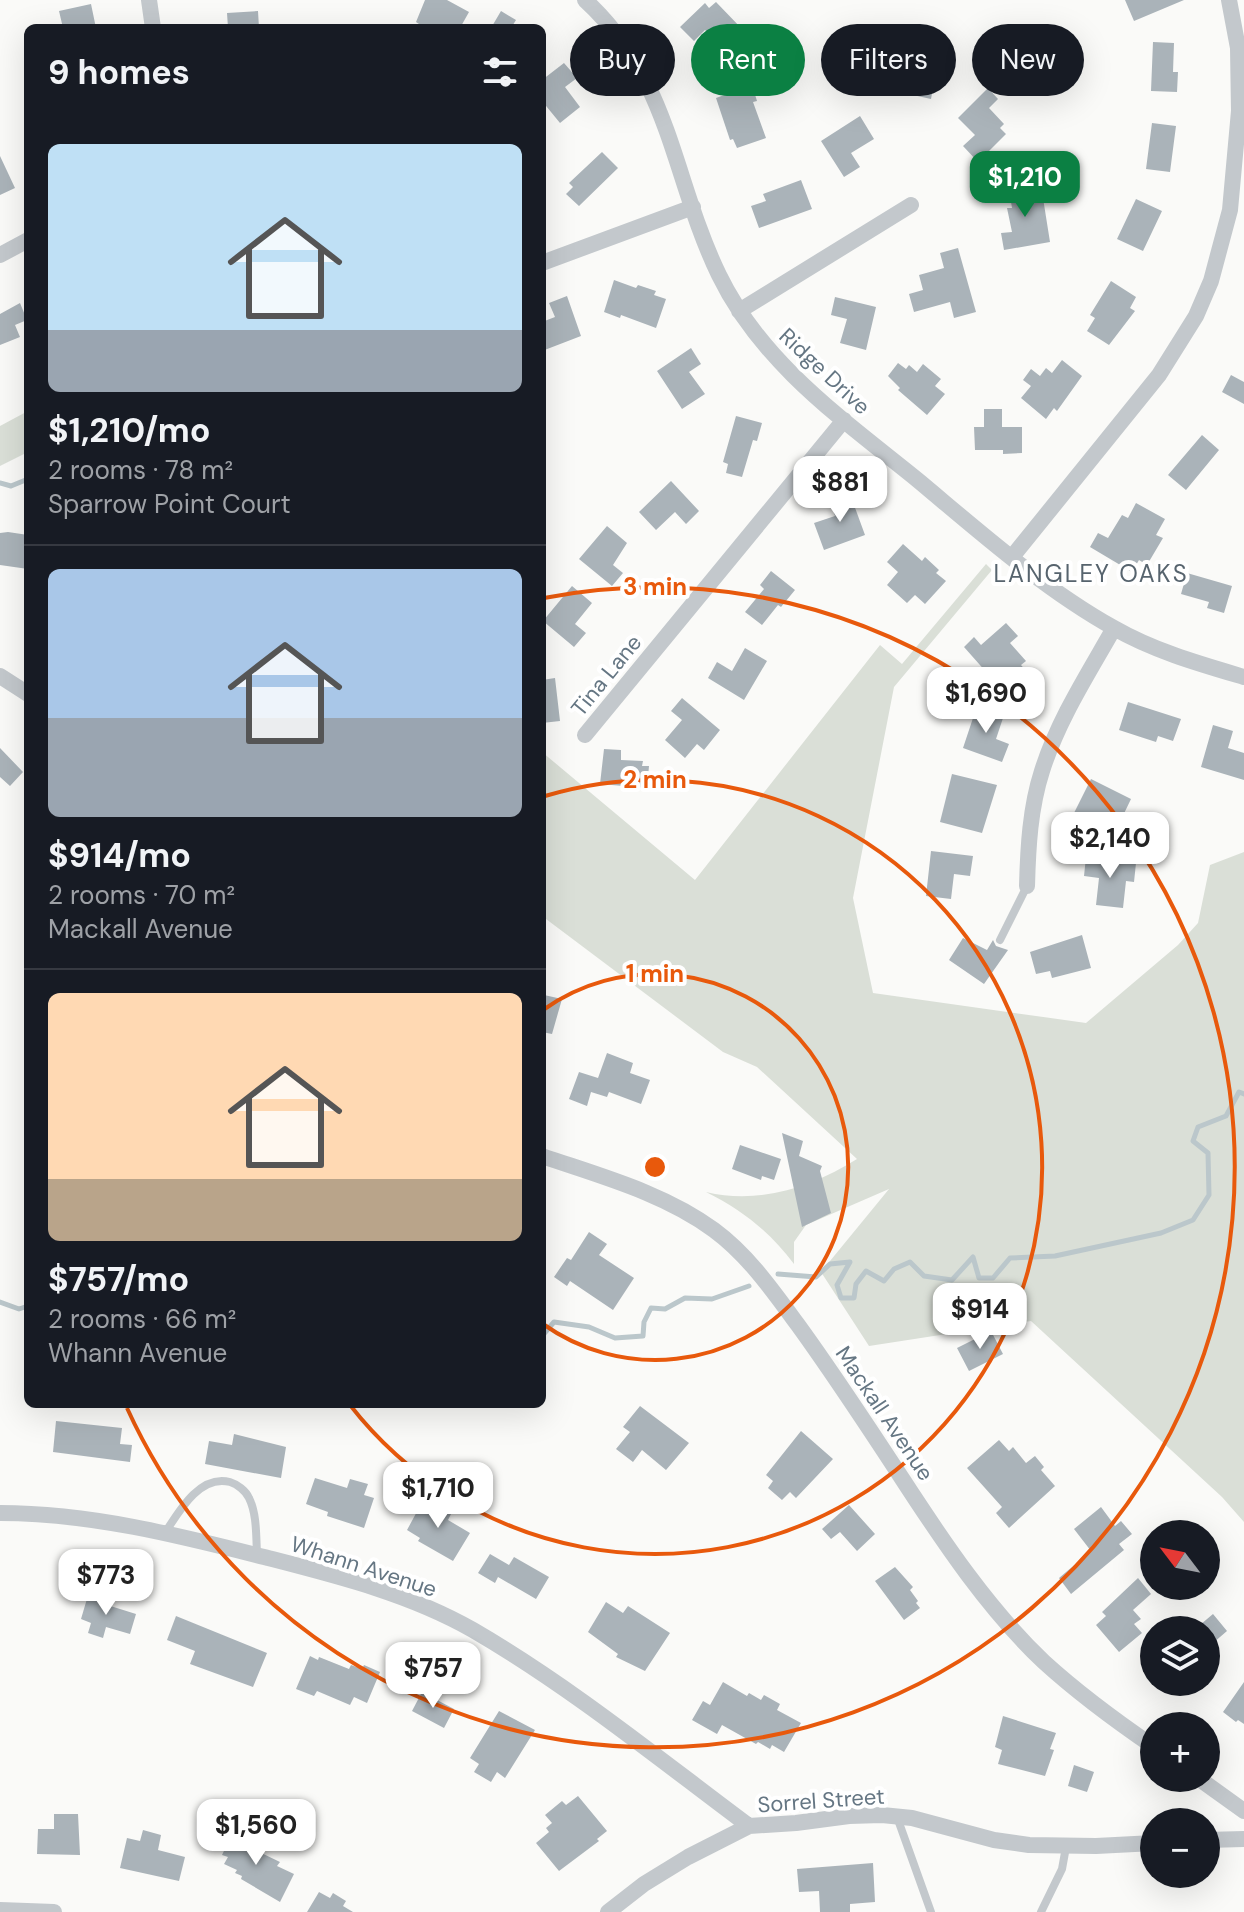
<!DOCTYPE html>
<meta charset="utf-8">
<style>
:root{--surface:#171b24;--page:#242831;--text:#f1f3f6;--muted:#9ea1a6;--line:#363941;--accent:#0b8043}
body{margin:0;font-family:"DM Sans",sans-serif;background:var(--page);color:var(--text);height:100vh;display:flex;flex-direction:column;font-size:30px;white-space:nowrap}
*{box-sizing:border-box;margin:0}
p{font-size:26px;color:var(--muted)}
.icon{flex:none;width:44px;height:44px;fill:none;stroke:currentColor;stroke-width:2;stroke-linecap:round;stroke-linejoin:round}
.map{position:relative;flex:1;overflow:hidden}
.sheet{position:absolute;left:24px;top:24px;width:522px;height:1384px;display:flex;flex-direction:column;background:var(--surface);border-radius:12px;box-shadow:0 8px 32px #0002}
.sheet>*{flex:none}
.hud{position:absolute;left:570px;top:24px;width:554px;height:72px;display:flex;gap:16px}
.needle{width:52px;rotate:302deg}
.buttons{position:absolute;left:1140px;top:1520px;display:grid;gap:16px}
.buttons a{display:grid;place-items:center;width:80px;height:80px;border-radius:50%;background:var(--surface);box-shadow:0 8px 32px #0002;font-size:40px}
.price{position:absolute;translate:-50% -68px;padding:0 18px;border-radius:16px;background:#fff;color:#222;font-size:26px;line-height:52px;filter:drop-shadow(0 2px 4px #0008)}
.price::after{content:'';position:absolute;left:50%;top:48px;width:24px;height:18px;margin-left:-12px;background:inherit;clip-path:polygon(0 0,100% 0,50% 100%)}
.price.current{background:var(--accent);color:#fff}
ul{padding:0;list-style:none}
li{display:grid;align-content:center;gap:16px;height:424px;padding:0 24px}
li+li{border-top:2px solid var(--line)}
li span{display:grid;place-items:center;height:248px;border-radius:12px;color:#555}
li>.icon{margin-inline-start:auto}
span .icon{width:144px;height:144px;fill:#fffc;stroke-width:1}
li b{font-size:34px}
h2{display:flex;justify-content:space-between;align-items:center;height:96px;padding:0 24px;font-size:34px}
.chip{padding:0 28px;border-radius:36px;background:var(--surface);box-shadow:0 8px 32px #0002;font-size:28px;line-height:72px}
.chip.current{background:var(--accent);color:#fff}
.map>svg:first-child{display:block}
.green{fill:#dadfd7}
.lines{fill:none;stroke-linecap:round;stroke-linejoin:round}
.stream{stroke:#bbc7cb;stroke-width:5}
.building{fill:#aab3b9}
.lane{stroke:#c3c8cc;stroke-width:8}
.street{stroke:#c3c8cc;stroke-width:16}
.ring{fill:none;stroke:#e8590c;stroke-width:4}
.labels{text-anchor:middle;stroke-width:8;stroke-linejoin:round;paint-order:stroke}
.street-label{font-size:22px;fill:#657683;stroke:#fff}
.neighbourhood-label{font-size:24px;letter-spacing:2px;fill:#57646e;stroke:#fff}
.centre{fill:#e8590c;stroke:#fff;stroke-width:4}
.ring-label{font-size:24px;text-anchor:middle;font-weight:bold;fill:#e8590c;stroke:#fff;stroke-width:8;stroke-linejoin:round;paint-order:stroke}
</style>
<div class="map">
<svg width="1244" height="1912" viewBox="0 0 1244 1912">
<rect width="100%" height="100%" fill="#fafaf8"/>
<path class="green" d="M28,411V452L0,466V426Z
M986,564L992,570L894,687L853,898L873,993L1086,1023L1178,945L1198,923L1210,865L1244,852V1522L1222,1497L1031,1321L869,1346L821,1272L889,1189L806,1225L794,1242V1264C769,1231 742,1210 706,1192C759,1205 812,1187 857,1159L757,1067L723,1052L542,916V752L695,880L880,645L902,664Z"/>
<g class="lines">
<path class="stream" d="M0,483L11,486L28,479
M778,1274L816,1277L830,1264L850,1262L837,1285L841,1298H854L856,1284L866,1271L884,1281L894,1269L910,1262L924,1276L952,1280L973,1257L979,1278H993L1010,1258L1055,1256L1161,1233L1193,1220L1209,1195L1208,1153L1193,1141L1198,1127L1226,1116L1239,1092L1244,1094
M0,1302L19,1309L28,1306
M542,1336L554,1322L589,1327L615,1338L643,1336L644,1322L651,1308L665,1309L685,1298L712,1299L749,1286"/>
</g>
<path class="building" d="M425,0H447L469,12L460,28H425L416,22Z
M1125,0H1184L1134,21Z
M716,2L743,30L724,49L705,30L694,41L680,27L705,3L709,8Z
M91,4L96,28H63L59,11Z
M258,11L259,28H228L227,13Z
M501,11L516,20L511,28H491Z
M1153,42L1174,43L1173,72H1178L1177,92L1151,91Z
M564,63L577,78L565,87L580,107L560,123L542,101V80Z
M890,64L936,72L931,99L913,95L914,90L886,85Z
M752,85L757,101L753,102L766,138L737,148L733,139L730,140L716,98Z
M988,88L998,99L989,108L1004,124L1000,128L1006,134L978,162L963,146L975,135L958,118Z
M860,116L874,139L851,153L860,167L844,177L821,141Z
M1152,123L1176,126L1170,172L1146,169Z
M602,152L618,168L579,206L566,194L573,187L569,183Z
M0,156L15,188L0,195Z
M801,180L812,209L759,228L751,206L766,201L763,194Z
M1029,181L1032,200L1043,198L1050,242L1004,250L1001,233L1012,232L1007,208H1012L1008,184Z
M1136,199L1162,211L1143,251L1117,239Z
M958,248L976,312L954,318L950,302L914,312L909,294L923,290L919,275L944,268L940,253Z
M614,280L636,288L638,285L656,291L654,295L666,299L656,328L621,315L620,318L604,312Z
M1111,281L1136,297L1130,308L1135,311L1109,345L1087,331L1095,318L1090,315Z
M567,296L581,336L542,351V322L555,317L549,303Z
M835,297L876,307L866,350L840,343L847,319L831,315Z
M20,303L27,320L15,325L20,337L0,345V314Z
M691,348L701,364L689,372L705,394L682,409L657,371Z
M1062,360L1082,376L1057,411L1054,408L1046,419L1021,398L1031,386L1023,380L1031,369L1040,376L1046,368L1052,373Z
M898,363L906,369L909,365L917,372L923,364L941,379L935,386L945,394L927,415L898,390L900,388L888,376Z
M1231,375L1244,382V404L1222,392Z
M984,409H1002V427H1022V453L1003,454V450H975L974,427H984Z
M736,416L762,423L757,441L753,440L742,477L726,473L728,464L723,462Z
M1202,435L1219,450L1186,490L1168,475Z
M671,481L699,511L686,524L675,512L656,530L639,512Z
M850,494L865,535L824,550L814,523L835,516L830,501Z
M1136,503L1165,519L1156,535L1163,538L1147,565L1139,560L1132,572L1090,547L1098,533L1108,538L1122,515L1128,518Z
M607,526L627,543L613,565L623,573L612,586L579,559Z
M8,532L28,535V569L0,565V533Z
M903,544L922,561L925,557L939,570L936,573L946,581L925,604L915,595L907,603L887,585L898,572L887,562Z
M771,571L795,590L781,607L778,605L762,625L745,612L764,589L760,585Z
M1187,573L1232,586L1224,613L1207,608L1209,602L1181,594Z
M572,586L592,603L575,624L586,633L574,647L543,621Z
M1006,623L1018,636L1010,643L1026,661L1021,665L1036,682L1020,695L1010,684L1003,691L964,647L974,637L981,645Z
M745,648L767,661L744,700L708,678L717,662L732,671Z
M555,678L560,721L542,723V680Z
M682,698L720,730L704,750L697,744L685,758L665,740L682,720L671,711Z
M1128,702L1181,719L1173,741L1158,736L1156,742L1119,730Z
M977,706L1004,715L996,739L1009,744L1002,762L963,748Z
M1213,725L1233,731L1228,748L1244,753V780L1201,767Z
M0,748L23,772L10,786L0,777Z
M604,749L621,750V760L643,761L642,766H649L647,788L600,784Z
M952,774L997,785L982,833L940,822Z
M1091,779L1131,799L1118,826L1120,827L1114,841L1071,819Z
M931,851L973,856L970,876L954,874L951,899L926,896Z
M1086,857L1136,863L1134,882L1126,881L1123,908L1096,905L1099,878L1084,876Z
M1082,935L1091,968L1052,978L1050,971L1036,974L1030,952Z
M963,938L987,950L993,940L996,946L1008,950L984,984L949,960Z
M544,995L562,999L552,1034L542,1032Z
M607,1053L633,1063L630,1073L650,1080L641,1104L609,1092L607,1097L591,1092L587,1106L569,1099L579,1072L598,1078Z
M782,1133L803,1141L799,1156L822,1166L820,1171L831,1213L802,1227Z
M740,1145L781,1159L774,1180L762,1176L761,1180L732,1169Z
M589,1232L607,1244L599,1255L634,1278L613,1310L570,1281L567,1286L554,1277L567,1258L571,1260Z
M991,1331L1003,1354L969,1371L957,1348Z
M640,1406L689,1443L666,1470L642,1450L633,1462L616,1449L630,1432L623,1427Z
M56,1421L122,1428L120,1444L132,1445L130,1462L53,1452Z
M801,1431L833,1459L796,1498L790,1492L782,1500L768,1488L773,1481L766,1475Z
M234,1434L286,1447L281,1478L205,1464L209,1441L232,1445Z
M999,1440L1009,1451L1013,1447L1026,1463L1035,1456L1044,1467L1041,1470L1055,1486L1009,1528L996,1513L1002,1507L967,1468Z
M315,1478L347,1488L350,1479L368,1484L364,1495L374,1498L364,1528L327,1516L328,1512L306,1504Z
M429,1499L452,1512L448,1520L470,1533L453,1561L418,1541L420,1538L407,1530L420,1506L424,1508Z
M849,1505L875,1534L857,1551L840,1532L831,1539L822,1529Z
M1101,1507L1115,1526L1121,1521L1132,1534L1119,1544L1124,1550L1071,1594L1059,1578L1091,1551L1074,1529Z
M490,1554L509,1565L514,1557L549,1577L536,1599L498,1577L495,1583L478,1573Z
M895,1567L913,1587L910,1590L918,1601L916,1603L920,1608L904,1620L875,1581Z
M1138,1578L1151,1594L1133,1610L1141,1619L1134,1624L1142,1633L1119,1652L1096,1625L1106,1616L1102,1612Z
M89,1592L106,1597L104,1604L136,1614L130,1634L106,1627L103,1638L88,1633L91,1623L81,1619Z
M606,1602L623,1613L628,1606L670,1633L645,1671L616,1657L618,1654L588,1632Z
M1213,1614L1227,1631L1206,1649V1630H1194Z
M176,1616L267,1653L253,1687L190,1664L195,1651L167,1640Z
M310,1656L318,1660L319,1657L349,1669L351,1665L362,1669L364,1665L380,1672L367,1703L354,1697L350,1705L317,1691L314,1696L296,1689Z
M723,1682L747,1696L749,1693L761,1700L764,1695L780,1704L777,1710L801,1723L784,1752L772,1745L770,1749L758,1742L756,1744L722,1725L717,1734L692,1720L703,1701L710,1705Z
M1244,1682V1724L1238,1720L1236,1722L1223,1712Z
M422,1692L454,1709L444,1728L412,1711Z
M499,1711L535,1730L505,1778L497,1772L491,1782L474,1772L479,1764L470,1758Z
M1003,1716L1056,1733L1050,1749L1054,1750L1045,1776L998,1764L1002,1750L995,1747Z
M1074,1765L1094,1772L1087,1792L1068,1786Z
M578,1796L607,1831L597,1839L599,1841L559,1871L536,1843L549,1832L546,1828L552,1823L545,1815L562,1801L566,1805Z
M54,1814H78L80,1855L37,1854L38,1829H54Z
M235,1828L252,1836L247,1846L280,1862L277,1866L294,1874L280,1902L241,1879L242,1876L235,1873L237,1870L224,1864L228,1857L222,1855Z
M143,1830L161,1835L158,1850L185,1857L179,1881L120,1868L127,1838L140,1841Z
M873,1863L875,1902L850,1904V1912H820L819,1891L799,1892L797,1869Z
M319,1892L330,1898L333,1893L346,1901L343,1906L353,1912H307Z"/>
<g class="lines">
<path class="lane" d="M1000,940L1027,886
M165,1533C179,1511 200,1474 230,1482C237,1484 246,1491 249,1498C257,1514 256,1536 257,1554
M897,1817L931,1912
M1041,1912L1062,1869L1066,1847"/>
<path class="street" d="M149,0L153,28
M585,0C671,79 672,178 719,275C762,364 845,421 920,482C981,533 1044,589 1114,628C1154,651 1200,664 1244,677
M0,255L28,240
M542,263L693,207
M739,311L911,205
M1012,557L1159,375L1196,316L1211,281L1230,210L1239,111L1238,48L1229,0
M0,676L28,694
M585,735L844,420
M1027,886C1028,848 1030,808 1042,771C1058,720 1088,674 1114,628
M542,1156C600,1176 664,1193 714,1230C748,1255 773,1291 798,1325C835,1376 869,1428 903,1480C944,1543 989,1610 1044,1662C1078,1693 1116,1721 1154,1747
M0,1513C91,1513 181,1536 268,1558C338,1576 410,1594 473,1630C571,1687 659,1759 749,1826
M1198,1778L1244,1811
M1206,1840L1244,1839
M0,1910L54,1912
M608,1912L644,1884L688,1857L749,1826L796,1823L849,1816L882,1815L912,1818L994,1840L1029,1845L1096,1846L1154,1843"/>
</g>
<g class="ring">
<path d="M543 1010A193 193 0 1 1 543 1324"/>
<path d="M545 796A387 387 0 1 1 350 1405"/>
<path d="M544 598A580 580 0 1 1 127 1408"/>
</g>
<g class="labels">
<g class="street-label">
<text transform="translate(825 371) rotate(43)" y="8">Ridge Drive</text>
<text transform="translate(606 675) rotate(-51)" y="8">Tina Lane</text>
<text transform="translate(885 1413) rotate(56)" y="8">Mackall Avenue</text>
<text transform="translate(364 1566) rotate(18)" y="8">Whann Avenue</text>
<text transform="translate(821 1800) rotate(-4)" y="8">Sorrel Street</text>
</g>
<g class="neighbourhood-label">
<text x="1091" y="582">LANGLEY OAKS</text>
</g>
</g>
<circle cx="655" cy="1167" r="12" class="centre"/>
<g class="ring-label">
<text x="655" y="595">3 min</text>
<text x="655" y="788">2 min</text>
<text x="655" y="982">1 min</text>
</g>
</svg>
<div class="buttons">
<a><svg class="needle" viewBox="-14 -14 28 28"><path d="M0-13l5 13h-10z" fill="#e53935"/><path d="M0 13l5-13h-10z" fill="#9ea1a6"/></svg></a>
<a><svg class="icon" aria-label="layers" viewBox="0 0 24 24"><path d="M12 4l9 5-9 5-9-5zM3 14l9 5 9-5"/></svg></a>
<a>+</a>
<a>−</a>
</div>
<b class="price current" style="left:1025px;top:219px">$1,210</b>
<b class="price" style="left:840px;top:524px">$881</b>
<b class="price" style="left:986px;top:735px">$1,690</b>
<b class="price" style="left:1110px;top:880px">$2,140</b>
<b class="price" style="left:980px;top:1351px">$914</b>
<b class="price" style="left:438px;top:1530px">$1,710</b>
<b class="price" style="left:106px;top:1617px">$773</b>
<b class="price" style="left:433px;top:1710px">$757</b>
<b class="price" style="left:256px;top:1867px">$1,560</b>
<div class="hud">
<a class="chip">Buy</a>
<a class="chip current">Rent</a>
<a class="chip">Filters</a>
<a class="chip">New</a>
</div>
<section class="sheet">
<h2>9 homes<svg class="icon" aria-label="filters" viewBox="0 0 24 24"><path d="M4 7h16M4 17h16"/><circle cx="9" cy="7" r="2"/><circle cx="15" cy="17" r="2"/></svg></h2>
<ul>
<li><span style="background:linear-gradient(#bfe0f5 75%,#9aa5b1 0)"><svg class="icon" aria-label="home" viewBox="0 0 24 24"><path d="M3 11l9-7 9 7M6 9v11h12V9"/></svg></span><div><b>$1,210/mo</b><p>2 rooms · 78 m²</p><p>Sparrow Point Court</p></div></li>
<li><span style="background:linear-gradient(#a9c7e8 60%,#9aa5b1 0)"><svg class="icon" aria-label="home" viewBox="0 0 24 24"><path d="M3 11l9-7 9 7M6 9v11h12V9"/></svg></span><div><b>$914/mo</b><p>2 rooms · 70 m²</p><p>Mackall Avenue</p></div></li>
<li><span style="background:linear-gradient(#ffd9b3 75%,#b9a48a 0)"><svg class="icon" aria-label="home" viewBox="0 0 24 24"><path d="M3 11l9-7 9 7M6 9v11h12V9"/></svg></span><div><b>$757/mo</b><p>2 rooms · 66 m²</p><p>Whann Avenue</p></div></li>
</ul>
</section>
</div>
